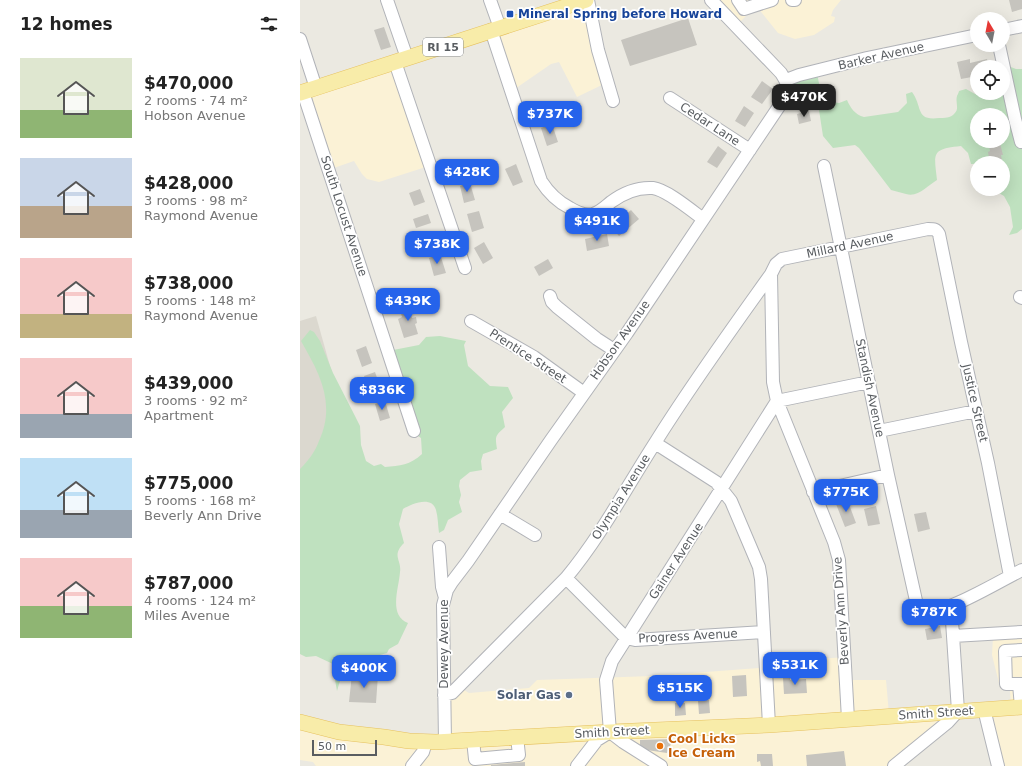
<!DOCTYPE html>
<meta charset="utf-8">
<style>
:root{--surface:#fff;--page:#f6f6f6;--text:#222;--muted:#767676;--accent:#2563eb}
body{margin:0;font-family:"DejaVu Sans",sans-serif;background:var(--page);color:var(--text);height:100vh;display:flex;flex-direction:column;font-size:15px;white-space:nowrap}
*{box-sizing:border-box;margin:0}
p{font-size:13px;color:var(--muted)}
.icon{flex:none;width:22px;height:22px;fill:none;stroke:currentColor;stroke-width:2;stroke-linecap:round;stroke-linejoin:round}
.map{position:relative;flex:1;overflow:hidden}
.panel{display:flex;flex-direction:column;background:var(--surface);width:300px}
.panel>*{flex:none}
.needle{width:26px;rotate:350deg}
.fabs{position:absolute;left:670px;top:12px;display:grid;gap:8px}
.fabs a{display:grid;place-items:center;width:40px;height:40px;border-radius:50%;background:var(--surface);box-shadow:0 4px 16px #0002;font-size:20px}
.scale{position:absolute;left:12px;bottom:10px;width:65px;box-sizing:border-box;padding-left:4px;border:2px solid #595d61;border-top:0;font-size:11px;line-height:14px;white-space:nowrap;color:#595d61;-webkit-text-stroke:3px #fff;paint-order:stroke}
.price{position:absolute;translate:-50% -34px;padding:0 9px;border-radius:8px;background:var(--accent);color:#fff;font-size:13px;line-height:26px;filter:drop-shadow(0 1px 2px #0008)}
.price::after{content:'';position:absolute;left:50%;top:24px;width:12px;height:9px;margin-left:-6px;background:inherit;clip-path:polygon(0 0,100% 0,50% 100%)}
.price.selected{background:#222;color:#fff}
ul{padding:0;list-style:none}
li{display:flex;align-items:center;gap:12px;height:100px;padding:0 20px}
li span{display:grid;place-items:center;flex:none;width:112px;height:80px;border-radius:0px;color:#555}
li>.icon{margin-inline-start:auto}
span .icon{width:48px;height:48px;fill:#fffc;stroke-width:1}
li b{font-size:17px}
h2{display:flex;justify-content:space-between;align-items:center;height:48px;padding:0 20px;font-size:17px}
main{display:flex;flex:1;min-height:0}
.map>svg:first-child{display:block}
.commercial{fill:#fbf2d6}
.education{fill:#dbd8cf}
.green{fill:#bfe1bf;fill-rule:evenodd}
.building{fill:#c6c4be}
.lines{fill:none;stroke-linecap:round;stroke-linejoin:round}
.minor-casing{stroke:#b1b3b8;stroke-width:14}
.major-casing{stroke:#e6c15f;stroke-width:16}
.minor{stroke:#fff;stroke-width:12}
.major{stroke:#f8eca9;stroke-width:15}
.transit-dot{fill:#1a4fb4;stroke:#fff;stroke-width:1.5}
.service-dot{fill:#5c6f8a;stroke:#fff;stroke-width:1.5}
.food-dot{fill:#e8710a;stroke:#fff;stroke-width:1.5}
.labels{text-anchor:middle;stroke-width:3.5;stroke-linejoin:round;paint-order:stroke}
.shield{fill:#fff;stroke:#8b8e90;stroke-width:1}
.shield-label{font-size:11px;font-weight:bold;fill:#595d61}
.transit-label{font-size:12px;font-weight:bold;fill:#164399;stroke:#fff;text-anchor:start}
.street-label{font-size:12px;fill:#595d61;stroke:#fff}
.service-label{font-size:12px;font-weight:bold;fill:#4e5e75;stroke:#fff;text-anchor:end}
.food-label{font-size:12px;font-weight:bold;fill:#c56008;stroke:#fff;text-anchor:start}
</style>
<main>
<section class="panel">
<h2>12 homes<svg class="icon" aria-label="filters" viewBox="0 0 24 24"><path d="M4 7h16M4 17h16"/><circle cx="9" cy="7" r="2"/><circle cx="15" cy="17" r="2"/></svg></h2>
<ul>
<li><span style="background:linear-gradient(#dfe7d0 65%,#8fb573 0)"><svg class="icon" aria-label="home" viewBox="0 0 24 24"><path d="M3 11l9-7 9 7M6 9v11h12V9"/></svg></span><div><b>$470,000</b><p>2 rooms · 74 m²</p><p>Hobson Avenue</p></div></li>
<li><span style="background:linear-gradient(#c9d6e8 60%,#b9a48a 0)"><svg class="icon" aria-label="home" viewBox="0 0 24 24"><path d="M3 11l9-7 9 7M6 9v11h12V9"/></svg></span><div><b>$428,000</b><p>3 rooms · 98 m²</p><p>Raymond Avenue</p></div></li>
<li><span style="background:linear-gradient(#f6c9c9 70%,#c2b280 0)"><svg class="icon" aria-label="home" viewBox="0 0 24 24"><path d="M3 11l9-7 9 7M6 9v11h12V9"/></svg></span><div><b>$738,000</b><p>5 rooms · 148 m²</p><p>Raymond Avenue</p></div></li>
<li><span style="background:linear-gradient(#f6c9c9 70%,#9aa5b1 0)"><svg class="icon" aria-label="home" viewBox="0 0 24 24"><path d="M3 11l9-7 9 7M6 9v11h12V9"/></svg></span><div><b>$439,000</b><p>3 rooms · 92 m²</p><p>Apartment</p></div></li>
<li><span style="background:linear-gradient(#bfe0f5 65%,#9aa5b1 0)"><svg class="icon" aria-label="home" viewBox="0 0 24 24"><path d="M3 11l9-7 9 7M6 9v11h12V9"/></svg></span><div><b>$775,000</b><p>5 rooms · 168 m²</p><p>Beverly Ann Drive</p></div></li>
<li><span style="background:linear-gradient(#f6c9c9 60%,#8fb573 0)"><svg class="icon" aria-label="home" viewBox="0 0 24 24"><path d="M3 11l9-7 9 7M6 9v11h12V9"/></svg></span><div><b>$787,000</b><p>4 rooms · 124 m²</p><p>Miles Avenue</p></div></li>
</ul>
</section>
<div class="map">
<svg width="722" height="766" viewBox="0 0 722 766">
<rect width="100%" height="100%" fill="#ebe9e1"/>
<path class="commercial" d="M408,0H541L533,10L531,16L535,17L534,22L514,35L495,39L478,33L458,8L452,10L436,26Z
M285,5L306,83L277,97L259,62L251,64L209,93L192,36Z
M95,67L129,166L79,182L67,179L62,174L54,161L28,170L5,97Z
M722,634V766H698L685,711L711,709L710,691L704,686L700,687L692,655L693,637Z
M546,657L547,680H586L589,714L653,713L596,766H16L13,762L0,760V726L129,745L144,744V708L159,687L169,693L229,688L237,680L352,676L459,668L475,662Z"/>
<path class="education" d="M16,316L54,452L0,492V321Z"/>
<path class="green" d="M708,66L716,69H722V229L717,233L709,235L713,227L710,207L704,196L692,189H703V163L671,164L668,153L661,146C631,149 634,153 637,180C628,185 618,198 606,194C601,193 596,191 591,190L559,148L555,145L533,148L523,136L519,110L515,101L488,95L487,80L517,73L521,94L526,101L539,103L547,100C550,107 555,115 564,117L598,112L607,103L606,94L612,92C623,107 615,121 639,118C644,118 651,118 654,114C660,109 655,103 657,96C657,96 659,92 659,91L666,89L675,94L703,93V67ZM677,115H703V141H677Z
M10,330L14,332L20,341L33,373L55,416L60,426L61,445L66,461L74,466L81,464L85,467C100,466 110,465 122,454L121,438L111,431L88,351L119,345L126,337L140,336L166,341L164,345L168,366L190,386L208,387L213,398L202,412L205,427C195,436 195,436 197,449L183,454L181,461L182,470L170,472L160,480L159,486L161,495L159,502L162,512L148,520L144,530L139,533C138,526 138,517 136,510C132,495 111,504 103,509L99,524L104,543C91,556 102,560 100,572C99,588 88,615 108,623L98,644L89,649L87,653C73,657 57,659 45,664L37,691L35,680L37,674L33,664L16,656L6,657L0,654V469C8,461 15,452 19,441C36,404 20,374 1,341Z"/>
<path class="building" d="M709,0H722V9L712,12Z
M388,18L397,45L330,66L321,40Z
M84,27L91,47L81,50L74,30Z
M670,59V63L687,59L689,67H677V76L661,79L657,62Z
M462,81L473,89L462,104L451,97Z
M444,106L454,113L445,127L435,121Z
M509,111L511,121L499,124L497,114Z
M252,124L258,142L247,146L241,128Z
M700,143L703,155H701L702,160L690,163L688,152L690,151L689,146Z
M418,146L427,153L417,168L407,162Z
M216,164L223,182L213,186L205,169Z
M170,183L175,200L164,203L160,186Z
M120,189L125,202L114,206L109,193Z
M331,210L339,219L319,236L311,227Z
M179,211L184,228L172,232L167,214Z
M128,214L131,223L116,228L113,219Z
M134,233L137,243L121,248L118,238Z
M307,234L309,246L287,251L285,239Z
M184,242L193,258L183,264L174,248Z
M140,254L146,273L134,276L129,258Z
M248,259L253,268L239,276L234,267Z
M109,304L112,318L116,317L117,323L115,324L118,334L104,338L98,319L102,317L99,307Z
M66,346L72,363L62,367L56,350Z
M75,372L81,389L70,393L64,376Z
M85,401L90,418L80,421L75,404Z
M547,499L556,523L545,527L536,504Z
M576,506L580,524L568,526L564,509Z
M626,512L630,529L618,532L614,514Z
M640,626L642,638L627,640L625,629Z
M52,674L78,675L76,703L49,702Z
M446,675L447,696L433,697L432,676Z
M483,678H490V680L506,679L507,693L484,694Z
M409,700L410,713L399,714L398,701Z
M375,703H385L386,715L375,716Z
M373,739L367,753L340,749V740Z
M544,751L546,766H507L506,755Z
M457,754H472L473,766H461L460,761L457,762Z
M225,762V766H191V765Z"/>
<g class="lines">
<defs>
<path id="minor" d="M87,0L107,58
M190,0L200,28
M288,0L298,50L313,101
M438,0L444,9L472,0
M492,0H495
M191,30L241,181C248,192 258,202 270,208C277,212 284,216 293,214C300,212 305,207 311,202C323,193 338,187 353,188C367,190 391,210 403,219
M703,30L722,26
M0,39L16,88
M699,45L715,119L721,142
M95,62L165,268
M486,80L499,75L567,58L677,35
M3,92L114,431
M370,98L450,150
M524,166L588,475L617,605C619,608 621,610 625,611C643,616 703,579 722,570
M471,274L473,382L477,401L534,542L539,560L548,719
M250,296L252,302L257,307L297,339L314,350
M720,297L722,298
M171,321L234,357L284,393
M579,431L676,411
M355,443L416,482L431,501L459,567L461,579L469,725
M513,492L588,475
M200,514L235,535
M139,547L142,587L145,598
M266,578L326,638L335,640L464,632
M653,636L722,632
M722,650L705,651L706,684H722
M719,684L721,707
M144,695L152,693L266,578C301,536 326,488 355,443C391,385 431,330 471,274L476,264L482,259L628,229C634,229 636,229 639,234L661,342L688,463L710,576
M684,709L698,766
M310,732L306,680L312,661L477,401L569,382
M310,732L323,742L361,766
M173,740L175,759L219,755L217,737
M145,742L143,605L147,590L152,582L168,561L251,440L327,333L486,96C490,87 486,81 481,73L411,0
M112,766L123,752L126,742
M277,766L297,740L310,732
M594,766L648,722L658,711L651,606"/>
<path id="major" d="M0,93L286,0
M0,722L39,732L84,737L109,741L136,742L310,732L469,725L722,707"/>
</defs>
<use href="#minor" class="minor-casing"/>
<use href="#major" class="major-casing"/>
<use href="#minor" class="minor"/>
<use href="#major" class="major"/>
</g>
<rect class="transit-dot" x="206" y="10" width="8" height="8" rx="2"/>
<circle class="service-dot" cx="269" cy="695" r="4"/>
<circle class="food-dot" cx="360" cy="746" r="4"/>
<g class="labels">
<rect class="shield" x="123" y="38" width="40" height="18" rx="3"/>
<g class="shield-label">
<text x="143" y="51">RI 15</text>
</g>
<g class="transit-label">
<text x="218" y="18">Mineral Spring before Howard</text>
</g>
<g class="street-label">
<text transform="translate(581 56) rotate(-13)" y="4">Barker Avenue</text>
<text transform="translate(410 124) rotate(33)" y="4">Cedar Lane</text>
<text transform="translate(44 216) rotate(72)" y="4">South Locust Avenue</text>
<text transform="translate(550 245) rotate(-12)" y="4">Millard Avenue</text>
<text transform="translate(320 340) rotate(-55)" y="4">Hobson Avenue</text>
<text transform="translate(228 356) rotate(33)" y="4">Prentice Street</text>
<text transform="translate(570 388) rotate(78)" y="4">Standish Avenue</text>
<text transform="translate(675 403) rotate(77)" y="4">Justice Street</text>
<text transform="translate(321 497) rotate(-58)" y="4">Olympia Avenue</text>
<text transform="translate(376 561) rotate(-57)" y="4">Gainer Avenue</text>
<text transform="translate(541 611) rotate(-94)" y="4">Beverly Ann Drive</text>
<text transform="translate(388 636) rotate(-3)" y="4">Progress Avenue</text>
<text transform="translate(144 644) rotate(-90)" y="4">Dewey Avenue</text>
<text transform="translate(636 713) rotate(-4)" y="4">Smith Street</text>
<text transform="translate(312 732) rotate(-3)" y="4">Smith Street</text>
</g>
<g class="service-label">
<text x="261" y="699">Solar Gas</text>
</g>
<g class="food-label">
<text x="368" y="743">Cool Licks<tspan x="368" dy="14">Ice Cream</tspan></text>
</g>
</g>
</svg>
<div class="fabs">
<a><svg class="needle" viewBox="-14 -14 28 28"><path d="M0-13l5 13h-10z" fill="#e53935"/><path d="M0 13l5-13h-10z" fill="#767676"/></svg></a>
<a><svg class="icon" aria-label="locate" viewBox="0 0 24 24"><circle cx="12" cy="12" r="6"/><path d="M12 2v4M12 18v4M2 12h4M18 12h4"/></svg></a>
<a>+</a>
<a>−</a>
</div>
<div class="scale">50 m</div>
<b class="price selected" style="left:504px;top:118px">$470K</b>
<b class="price" style="left:250px;top:135px">$737K</b>
<b class="price" style="left:167px;top:193px">$428K</b>
<b class="price" style="left:297px;top:242px">$491K</b>
<b class="price" style="left:137px;top:265px">$738K</b>
<b class="price" style="left:108px;top:322px">$439K</b>
<b class="price" style="left:82px;top:411px">$836K</b>
<b class="price" style="left:546px;top:513px">$775K</b>
<b class="price" style="left:634px;top:633px">$787K</b>
<b class="price" style="left:495px;top:686px">$531K</b>
<b class="price" style="left:64px;top:689px">$400K</b>
<b class="price" style="left:380px;top:709px">$515K</b>
</div>
</main>
